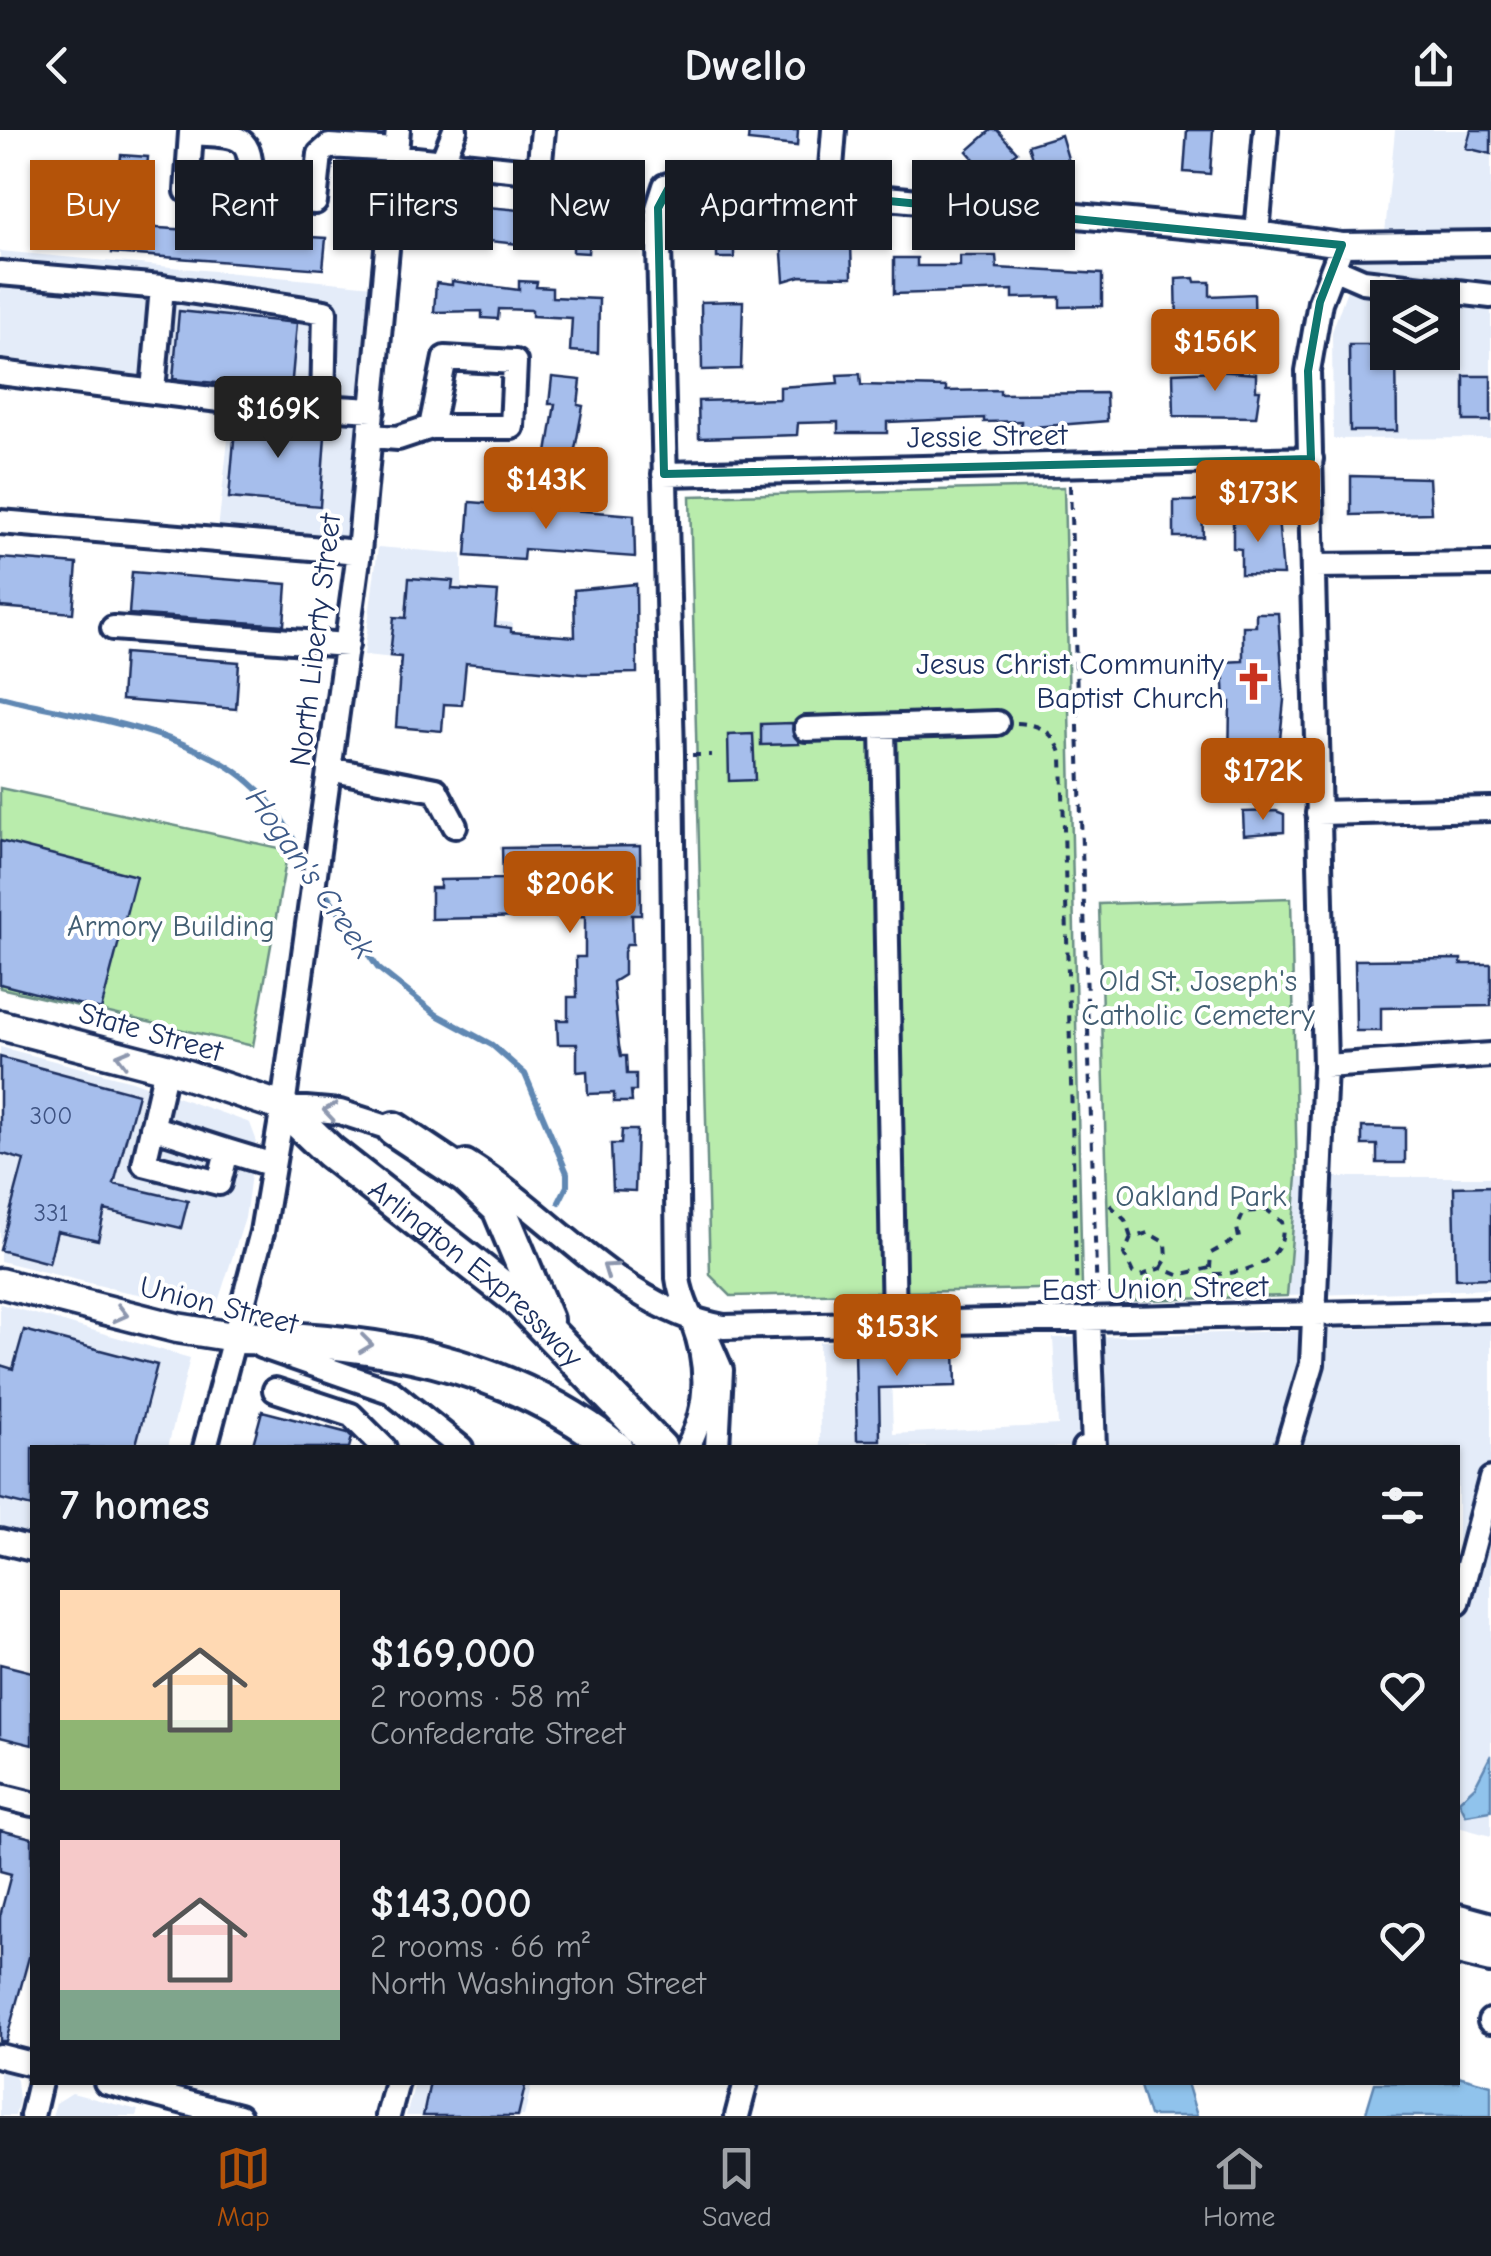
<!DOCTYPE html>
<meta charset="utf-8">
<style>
:root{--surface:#171b24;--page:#20242c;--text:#f1f3f6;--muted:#9ea1a6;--line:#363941;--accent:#b45309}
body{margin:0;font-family:"Comic Neue",sans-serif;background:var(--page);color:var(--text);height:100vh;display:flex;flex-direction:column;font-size:38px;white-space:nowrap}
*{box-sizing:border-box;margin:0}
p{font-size:32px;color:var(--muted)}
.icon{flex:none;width:55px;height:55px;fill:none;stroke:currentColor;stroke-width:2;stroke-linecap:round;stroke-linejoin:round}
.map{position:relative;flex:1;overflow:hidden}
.side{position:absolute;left:30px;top:1315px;width:1430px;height:640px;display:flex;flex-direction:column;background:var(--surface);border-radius:0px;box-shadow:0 2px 8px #0004}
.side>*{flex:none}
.hud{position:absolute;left:30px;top:30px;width:1432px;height:90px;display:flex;gap:20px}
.tools{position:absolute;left:1370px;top:150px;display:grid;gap:20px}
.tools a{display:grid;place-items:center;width:90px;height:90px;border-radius:0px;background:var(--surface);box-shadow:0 2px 8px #0004;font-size:50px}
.price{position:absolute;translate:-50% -85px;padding:0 22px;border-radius:10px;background:var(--accent);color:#fff;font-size:32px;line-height:65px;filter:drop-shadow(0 2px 5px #0008)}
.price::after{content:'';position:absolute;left:50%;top:60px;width:30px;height:22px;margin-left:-15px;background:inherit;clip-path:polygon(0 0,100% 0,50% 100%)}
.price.on{background:#222;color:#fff}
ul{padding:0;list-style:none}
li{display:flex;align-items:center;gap:30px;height:250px;padding:0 30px}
li span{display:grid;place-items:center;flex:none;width:280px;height:200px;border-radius:0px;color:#555}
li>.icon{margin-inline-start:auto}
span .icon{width:120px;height:120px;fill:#fffc;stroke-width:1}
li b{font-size:42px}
h2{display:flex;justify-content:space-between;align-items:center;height:120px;padding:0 30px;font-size:42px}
.tag{padding:0 35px;border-radius:0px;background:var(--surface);box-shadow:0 2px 8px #0004;font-size:35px;line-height:90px}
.tag.on{background:var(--accent);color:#fff}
header{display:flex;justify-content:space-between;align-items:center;height:130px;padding:0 30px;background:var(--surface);font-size:45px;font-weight:600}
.tabs{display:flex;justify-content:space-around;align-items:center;height:140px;border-top:2px solid var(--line);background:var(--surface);font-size:28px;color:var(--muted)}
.tabs a{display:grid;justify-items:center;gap:5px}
.tabs .on{color:var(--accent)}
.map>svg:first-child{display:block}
.built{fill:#e4ecf9;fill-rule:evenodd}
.green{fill:#b9ecac;stroke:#6a8e85;stroke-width:2.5}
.water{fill:#90c3ec;stroke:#6188b3;stroke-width:2.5}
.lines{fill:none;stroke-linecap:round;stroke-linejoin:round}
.stream{stroke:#6188b3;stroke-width:6}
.building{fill:#a6beec;stroke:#1b2f5e;stroke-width:2.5}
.minor-casing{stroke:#1b2f5e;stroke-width:30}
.major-casing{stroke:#1b2f5e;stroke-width:35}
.highway-casing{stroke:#1b2f5e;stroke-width:40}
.path{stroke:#1b2f5e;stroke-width:4;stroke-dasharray:8 8;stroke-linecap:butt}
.minor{stroke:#fff;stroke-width:22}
.major{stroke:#fff;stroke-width:28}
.highway{stroke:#fff;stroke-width:32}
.oneway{stroke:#8d97ae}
.marked{fill:none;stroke:#0f766e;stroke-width:8;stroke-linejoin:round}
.labels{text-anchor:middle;stroke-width:8;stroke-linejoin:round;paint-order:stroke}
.number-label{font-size:25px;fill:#3e5382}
.street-label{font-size:30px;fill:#1b2f5e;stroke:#fff}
.poi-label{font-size:30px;fill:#1b2f5e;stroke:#fff;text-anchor:end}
.park-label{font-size:30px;fill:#425e72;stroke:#fff}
.water-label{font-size:32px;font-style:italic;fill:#3e5b89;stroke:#fff}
</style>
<header><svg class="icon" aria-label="back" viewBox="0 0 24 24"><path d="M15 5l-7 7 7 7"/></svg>Dwello<svg class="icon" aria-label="share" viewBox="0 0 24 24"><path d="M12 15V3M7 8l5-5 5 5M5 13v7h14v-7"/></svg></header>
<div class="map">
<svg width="1491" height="1986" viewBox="0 0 1491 1986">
<rect width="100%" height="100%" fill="#fff"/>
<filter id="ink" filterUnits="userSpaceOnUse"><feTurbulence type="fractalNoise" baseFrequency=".01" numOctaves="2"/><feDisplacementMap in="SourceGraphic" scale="20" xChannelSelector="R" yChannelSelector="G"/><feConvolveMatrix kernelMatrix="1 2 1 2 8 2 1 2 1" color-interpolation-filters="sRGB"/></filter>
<g filter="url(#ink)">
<path class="built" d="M1395,0H1491V308L1333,309L1332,202L1367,103H1385ZM1388,168H1442V222H1388Z
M0,121L373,156L348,413L218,400L232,274L0,256Z
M378,417L462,424V488L513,493L510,539L364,525Z
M0,917L132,951L250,993L256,1009L245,1088L217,1175L209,1177L122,1161L0,1131Z
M1297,1047H1491V1159L1287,1166Z
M0,1174L190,1228L168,1317L32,1318V1405L0,1397Z
M1491,1195V1706L1458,1697V1318L820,1317L819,1212H890L893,1304L1058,1295L1053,1208Z
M0,1937L12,1940L17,1950L19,1970L15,1986H0Z
M415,1953H532L524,1986H406Z
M72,1963L138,1980L136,1986H52L56,1973Z"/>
<path class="green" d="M1064,357L1082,1158L731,1166L710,1145L690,366Z
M0,658L288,720L253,916L0,858Z
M1291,768L1297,1047L1287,1166L1110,1171L1099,774Z"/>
<path class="water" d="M1491,1625V1681L1466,1685L1459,1671L1475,1656Z
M1458,1946L1491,1955V1986H1365L1375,1953L1458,1952Z
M1139,1953H1187L1197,1986H1149Z"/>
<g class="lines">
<path class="stream" d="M0,567C79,587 198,600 257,659C279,680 293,709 308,735
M320,755L378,838L437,885L492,915L525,944L567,1043V1056L559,1072"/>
</g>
<path class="building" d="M749,0H798L797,16L748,11Z
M991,0H997L1017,22L989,46L967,21Z
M1187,0H1213L1210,44L1184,42Z
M1471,0H1491V24L1466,18Z
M1061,5L1071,39L1038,49L1028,15Z
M121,25L148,27L142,97L326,108L323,139L112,123Z
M453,74L577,85V90L590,91L588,123L573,122V114L538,116L439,106L441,86L452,87Z
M717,100H734V128H717Z
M825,107V115L851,114L852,147L801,146L784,151L781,109Z
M960,126H996L997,138L1102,144V176L1060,177V167L1013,168V160L894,164V128H917V136H960Z
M1194,148L1195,152H1210V166L1254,164L1255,207L1225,208L1224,192L1177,193L1176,149Z
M452,151L519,160V151L537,152L536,157L552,158V167L599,169L598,223L570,221L572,188L532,186V180L499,179L498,189L482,188V181L434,182L436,153L452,155Z
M743,171L741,239L702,240L701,172Z
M179,181L297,193L291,260L173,249Z
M1349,215H1388V222H1396L1397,301H1350Z
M1217,241L1256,244V260H1260L1256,287L1174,286L1173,243Z
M860,244L861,255L946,257V261L1000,260V264L1106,263L1107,291L1021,298V291L984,292V288L887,292V303H838V292L798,293L797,305L699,308L698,271L780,269V257L838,253L837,245Z
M1464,246H1491V291H1464Z
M552,247L581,250L578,275L583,276L574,325L547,323L555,274H549Z
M236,287L326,292L320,376L229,368Z
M1351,346L1429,348L1431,383L1351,385Z
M1174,371H1202L1203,407H1174Z
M470,372L634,385L635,427L524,419L523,430L466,426Z
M1233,387L1278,388L1283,445L1241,444V419L1233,418Z
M0,428L77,434L73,483L0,477Z
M132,442L287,454L284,495L129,484Z
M409,448L453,451L452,459L498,462L495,496L511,498V502L575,507L574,460L636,454L637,543L583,544L466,533L462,575L444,574L442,601L396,597L401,527L390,526L394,487L406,488Z
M1256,483H1278L1284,570L1277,639L1229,638L1230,572L1225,573L1223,532L1243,531V496H1256Z
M124,523L239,532L236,579L121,570Z
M792,593L799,614L761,615V594Z
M753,604L755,650L729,651L728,605Z
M1276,681L1284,684V702L1244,705L1243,682Z
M0,711L136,746L101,880L0,854Z
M640,716L641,785H632L633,814H627L624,822V845L613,852L619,916L621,926H626L627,944H636V961H631L632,972H614V963L588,964L587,941L577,942V914H558L557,890H568V867H577L576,827H585V786L431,789V758H440V750L503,749L502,718Z
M1461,829V834H1491V876L1381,878V901H1356L1355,830Z
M0,927L138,964L114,1054L188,1071L181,1098L105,1080L98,1110L57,1101L49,1133L0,1120L24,1030L0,1023Z
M1362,997L1405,998V1033H1377V1015H1362Z
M622,1000H637L635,1061L613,1060L611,1014H621Z
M1491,1056V1148L1456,1149L1454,1057Z
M24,1200L157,1235L135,1318H32V1377L0,1369V1235L13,1239Z
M955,1218L956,1256L879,1258L880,1310H857L855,1221Z
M262,1281L348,1303L352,1307L349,1318H252Z
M0,1534L32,1542V1615L0,1607Z
M0,1700L32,1708V1816L6,1911H0V1786L11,1744L0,1741Z
M430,1952H526L518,1986H423Z"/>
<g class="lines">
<defs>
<path id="minor" d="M396,27L539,42L543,0
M442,32L455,0
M829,63L834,0
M251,66C252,6 249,6 191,3L187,61L315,72L320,24L329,16L396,20
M1257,103L1266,0
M1333,138L1363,151L1491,166
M0,143L162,157L153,261
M162,157L325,182L323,276
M0,243L236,272L373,280
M371,306L398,308L431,297H512L515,232L445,228L431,297
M664,344L1311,329
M0,392L359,422
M1314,436L1491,434
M113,498L347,515
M883,597L894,1194
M806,599L997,593
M329,639L436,660L455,696
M1318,683L1491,679
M1325,936L1491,925
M283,977L340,982L405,1003
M152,997L227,1021L219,1053L144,1034L166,938
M227,1021L273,1035
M466,1032C551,1083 622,1179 724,1197L1491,1180
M705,1203L721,1240L717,1318
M261,1216L390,1261L461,1318
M275,1260L351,1285L384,1318
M205,1318L262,1102L283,977L359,422L398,0
M687,1318C709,1278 709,1235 693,1193C687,1178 680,1165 678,1148L672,624L658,78L665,56L686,49L1257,103L1342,115L1491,113
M1084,1318L1094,1317L1089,1190
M1287,1318L1312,1234L1325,936L1308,241L1320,172L1342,115
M0,1411L32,1419
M1458,1473L1491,1349
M0,1666L32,1674
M1490,1891H1491
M0,1926L32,1934
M106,1952L239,1986
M32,1986L40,1952
M388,1986L397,1952
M737,1986L746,1952"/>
<path id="major" d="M0,895L166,938L283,977
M0,1153L177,1198L234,1207"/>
<g id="highway">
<path id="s1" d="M283,977L330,1022L516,1168L660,1318"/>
<path d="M394,999L466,1047L499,1078L546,1190"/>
<path d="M234,1207C373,1209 503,1230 616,1318"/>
<path d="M1458,1791L1491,1800"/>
<path d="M1458,1818L1491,1826"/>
</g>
</defs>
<use href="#minor" class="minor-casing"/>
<use href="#major" class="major-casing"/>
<use href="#highway" class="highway-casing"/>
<path class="path" d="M1070,355L1097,1170
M1017,593C1041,594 1055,603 1062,626L1077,1170
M692,625H712
M1110,1075L1125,1090L1131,1108
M1161,1138L1167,1128L1166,1113L1148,1103L1131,1108L1124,1124L1133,1143L1140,1146L1161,1138L1178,1145L1210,1138L1214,1144C1245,1144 1289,1131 1282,1092L1267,1080L1244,1082L1237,1098L1239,1108L1211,1123L1210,1138"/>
<use href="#minor" class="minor"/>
<use href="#major" class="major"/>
<use href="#highway" class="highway"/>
</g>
<defs><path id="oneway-chevron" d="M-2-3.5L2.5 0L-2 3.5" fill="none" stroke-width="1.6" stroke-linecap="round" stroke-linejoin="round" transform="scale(2.5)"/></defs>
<g class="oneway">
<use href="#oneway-chevron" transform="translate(123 927) rotate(-165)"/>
<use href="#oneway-chevron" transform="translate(330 981) rotate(-171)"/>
<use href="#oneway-chevron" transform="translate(609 1139) rotate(-145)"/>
<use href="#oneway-chevron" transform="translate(121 1184) rotate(14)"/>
<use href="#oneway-chevron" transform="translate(366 1214) rotate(7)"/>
</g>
</g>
<path class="marked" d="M673,50L1342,115L1320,172L1308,241L1311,329L664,344L658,78Z"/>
<defs>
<symbol id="church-bare" viewBox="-9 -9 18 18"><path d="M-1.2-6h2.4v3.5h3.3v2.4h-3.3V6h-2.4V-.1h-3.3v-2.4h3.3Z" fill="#c8321e" stroke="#fff" stroke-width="2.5" paint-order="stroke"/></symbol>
</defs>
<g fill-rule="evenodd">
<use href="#church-bare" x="1226" y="524" width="55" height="55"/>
</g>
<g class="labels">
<g class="number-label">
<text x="51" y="994">300</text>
<text x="51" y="1091">331</text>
</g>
<g class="street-label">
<text transform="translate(987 306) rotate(-1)" y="10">Jessie Street</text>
<text transform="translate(315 510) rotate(-83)" y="10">North Liberty Street</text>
<text transform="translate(151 902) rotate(16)" y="10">State Street</text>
<text dy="10" stroke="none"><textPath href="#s1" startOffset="255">Arlington Expressway</textPath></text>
<text transform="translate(1155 1158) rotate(-1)" y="10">East Union Street</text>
<text transform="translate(219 1175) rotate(14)" y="10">Union Street</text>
</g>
<g class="poi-label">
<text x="1224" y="544">Jesus Christ Community<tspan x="1224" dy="34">Baptist Church</tspan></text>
</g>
<g class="park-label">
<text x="171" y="806">Armory Building</text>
<text x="1198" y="861">Old St. Joseph's<tspan x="1198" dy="34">Catholic Cemetery</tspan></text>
<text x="1201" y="1076">Oakland Park</text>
</g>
<g class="water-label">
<text transform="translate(311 743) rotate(55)" y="11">Hogan's Creek</text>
</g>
</g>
</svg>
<div class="tools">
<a><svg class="icon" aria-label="layers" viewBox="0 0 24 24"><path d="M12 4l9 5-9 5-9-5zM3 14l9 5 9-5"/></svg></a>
</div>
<b class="price" style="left:1215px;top:264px">$156K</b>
<b class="price on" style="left:278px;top:331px">$169K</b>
<b class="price" style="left:546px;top:402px">$143K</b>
<b class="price" style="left:1258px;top:415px">$173K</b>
<b class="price" style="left:1263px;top:693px">$172K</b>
<b class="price" style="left:570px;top:806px">$206K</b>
<b class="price" style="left:897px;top:1249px">$153K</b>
<div class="hud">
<a class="tag on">Buy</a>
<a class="tag">Rent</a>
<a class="tag">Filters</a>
<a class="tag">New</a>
<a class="tag">Apartment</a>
<a class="tag">House</a>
</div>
<section class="side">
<h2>7 homes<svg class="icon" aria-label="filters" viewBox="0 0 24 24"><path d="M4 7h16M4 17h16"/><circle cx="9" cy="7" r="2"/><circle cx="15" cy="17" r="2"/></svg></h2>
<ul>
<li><span style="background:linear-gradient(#ffd9b3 65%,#8fb573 0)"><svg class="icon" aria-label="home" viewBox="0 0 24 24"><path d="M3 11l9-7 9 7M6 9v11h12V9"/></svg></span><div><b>$169,000</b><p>2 rooms · 58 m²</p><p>Confederate Street</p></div><svg class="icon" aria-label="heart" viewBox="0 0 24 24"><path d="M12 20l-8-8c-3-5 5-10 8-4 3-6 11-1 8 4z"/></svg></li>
<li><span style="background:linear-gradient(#f6c9c9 75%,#7fa58c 0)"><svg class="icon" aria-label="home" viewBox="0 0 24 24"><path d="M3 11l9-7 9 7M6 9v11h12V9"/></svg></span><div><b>$143,000</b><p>2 rooms · 66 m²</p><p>North Washington Street</p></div><svg class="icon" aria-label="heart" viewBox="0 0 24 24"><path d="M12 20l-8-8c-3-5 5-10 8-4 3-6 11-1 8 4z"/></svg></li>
</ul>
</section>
</div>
<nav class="tabs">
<a class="on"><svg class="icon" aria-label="map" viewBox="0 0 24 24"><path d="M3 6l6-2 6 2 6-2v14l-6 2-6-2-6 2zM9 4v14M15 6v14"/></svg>Map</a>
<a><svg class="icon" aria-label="saved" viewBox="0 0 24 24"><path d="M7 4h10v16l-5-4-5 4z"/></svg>Saved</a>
<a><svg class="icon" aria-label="home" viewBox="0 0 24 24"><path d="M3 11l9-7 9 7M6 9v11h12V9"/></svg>Home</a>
</nav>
